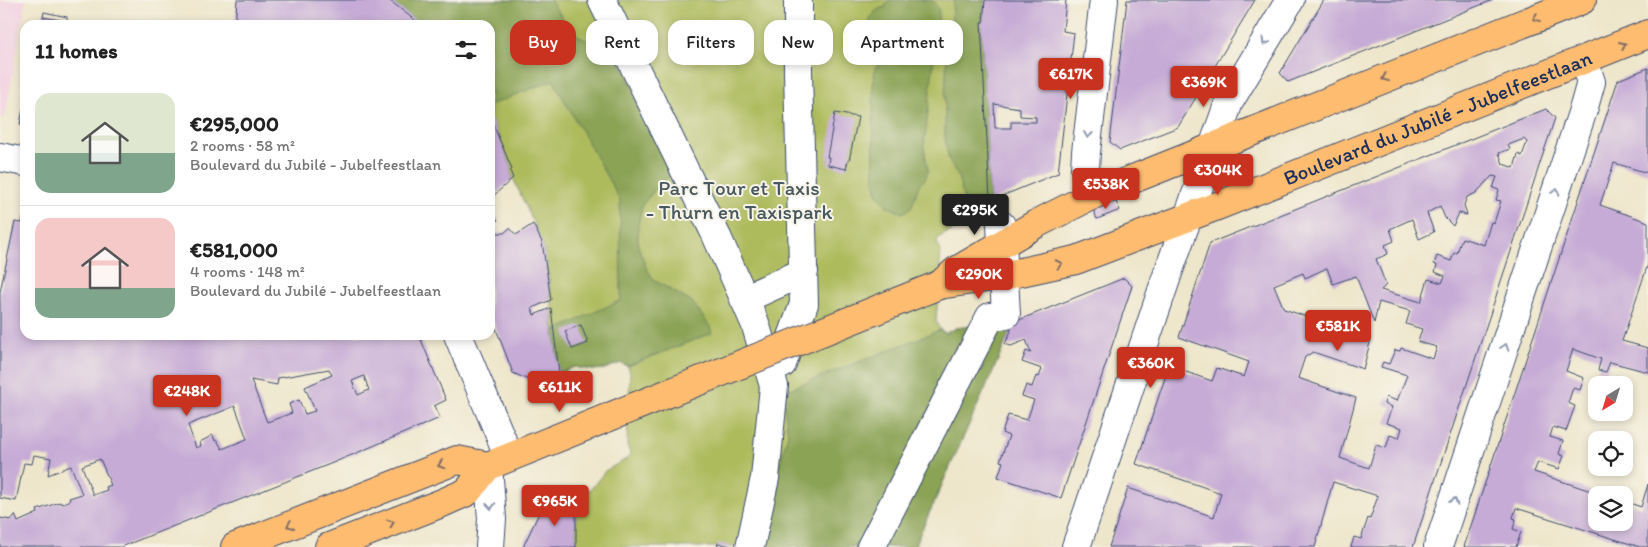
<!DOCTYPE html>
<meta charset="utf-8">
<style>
:root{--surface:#fff;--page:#f2f2f2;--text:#222;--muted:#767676;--line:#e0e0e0;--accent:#c8321e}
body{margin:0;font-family:Itim,sans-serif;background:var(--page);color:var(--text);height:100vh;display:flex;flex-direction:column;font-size:19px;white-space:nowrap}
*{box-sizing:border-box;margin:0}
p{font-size:16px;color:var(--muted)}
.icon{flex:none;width:28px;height:28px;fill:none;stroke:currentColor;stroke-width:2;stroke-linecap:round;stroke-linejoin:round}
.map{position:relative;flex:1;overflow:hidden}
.drawer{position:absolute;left:20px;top:20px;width:475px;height:320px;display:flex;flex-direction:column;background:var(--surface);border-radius:15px;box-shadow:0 2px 8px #0003}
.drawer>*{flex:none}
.guide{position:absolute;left:510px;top:20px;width:475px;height:45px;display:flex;gap:10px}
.needle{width:32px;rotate:218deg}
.fabs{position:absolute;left:1588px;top:376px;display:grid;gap:10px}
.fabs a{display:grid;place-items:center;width:45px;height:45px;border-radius:10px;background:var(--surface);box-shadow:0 2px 8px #0003;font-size:25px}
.price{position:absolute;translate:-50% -42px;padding:0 11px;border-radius:5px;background:var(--accent);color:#fff;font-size:16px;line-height:32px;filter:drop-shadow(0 1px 2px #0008)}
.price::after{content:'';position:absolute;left:50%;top:30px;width:15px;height:11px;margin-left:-8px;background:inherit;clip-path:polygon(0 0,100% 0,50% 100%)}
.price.active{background:#222;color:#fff}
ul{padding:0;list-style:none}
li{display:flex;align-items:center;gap:15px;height:125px;padding:0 15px}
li+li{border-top:1px solid var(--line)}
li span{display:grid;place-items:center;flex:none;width:140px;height:100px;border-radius:15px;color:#555}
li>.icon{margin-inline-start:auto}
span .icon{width:60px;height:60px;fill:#fffc;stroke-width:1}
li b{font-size:21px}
h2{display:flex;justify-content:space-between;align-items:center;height:60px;padding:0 15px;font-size:21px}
.tag{padding:0 18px;border-radius:15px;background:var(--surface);box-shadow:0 2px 8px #0003;font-size:18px;line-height:45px}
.tag.active{background:var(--accent);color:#fff}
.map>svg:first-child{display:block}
.built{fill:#f2cfe1}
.green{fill:#aebb5d;stroke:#64755e}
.forest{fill:#8aa354;stroke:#526959}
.building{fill:#c6abd6;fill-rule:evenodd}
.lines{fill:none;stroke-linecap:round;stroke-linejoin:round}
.minor-casing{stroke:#3b4a6e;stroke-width:30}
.major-casing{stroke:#3b4a6e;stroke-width:30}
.minor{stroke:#fff;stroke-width:28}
.major{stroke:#fdbc70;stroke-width:28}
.major-bridge-casing{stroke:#3b4a6e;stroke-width:30;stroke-linecap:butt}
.major-bridge{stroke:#fdbc70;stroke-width:28}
.oneway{stroke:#816e66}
.oneway2{stroke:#8d97ae}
.labels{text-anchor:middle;stroke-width:4;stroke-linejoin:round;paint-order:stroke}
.street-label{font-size:21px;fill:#1b2f5e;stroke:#f7f3e8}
.park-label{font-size:21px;fill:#47595e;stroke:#f7f3e8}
</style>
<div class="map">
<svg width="1648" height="547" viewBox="0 0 1648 547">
<rect width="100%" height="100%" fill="#f7f3e8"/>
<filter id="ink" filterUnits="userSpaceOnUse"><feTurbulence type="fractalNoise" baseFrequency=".02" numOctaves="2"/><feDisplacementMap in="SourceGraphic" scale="10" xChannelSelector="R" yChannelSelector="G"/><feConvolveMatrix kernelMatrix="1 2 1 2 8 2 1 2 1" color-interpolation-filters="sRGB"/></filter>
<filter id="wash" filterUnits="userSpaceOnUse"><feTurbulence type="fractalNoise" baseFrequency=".0096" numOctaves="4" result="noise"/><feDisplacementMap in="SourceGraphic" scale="20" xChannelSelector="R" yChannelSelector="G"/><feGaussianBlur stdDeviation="1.12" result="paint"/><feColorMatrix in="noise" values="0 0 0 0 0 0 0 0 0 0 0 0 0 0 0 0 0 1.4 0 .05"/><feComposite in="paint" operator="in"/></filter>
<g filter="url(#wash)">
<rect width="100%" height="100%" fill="#eee6ca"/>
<path class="built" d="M0,0H26L5,118L0,117Z"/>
<path class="green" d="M389,0H985L983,22H981L990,201L976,207L968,218L958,228L939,237L937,243L941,251L936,322L940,329L945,333L956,328L1011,331L914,547H576V495L591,489L605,471L628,458L630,453L627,445L630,373L628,366L621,363L604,369L592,370L574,367L563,372L559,373L547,263L542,242L513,178L510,171L512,168L490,117V25H421Z"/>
<path class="forest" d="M389,0H550C559,12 567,28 580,37C594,45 605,46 618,59L676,172L658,186L642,205L638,225V246L646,267L654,280L693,303L710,327L712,333L628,366L621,363L604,369L592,370L574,367L563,372L559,373L554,331L621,300L620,200L553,80L490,105V25H421Z
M889,0H931L938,7L939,13L924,147L928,171L925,179L919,185L912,206L907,211L902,213L887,206L877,193L874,181L873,88L875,68L881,61L880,58H876L873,56C873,53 875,48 874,44C874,40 871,36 870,32C868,19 872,10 885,7Z
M954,0H985L983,22H981L990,201L976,207L968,218L958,176L949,161L945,139V95L947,53Z
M1009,324L1011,331L914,547H879L992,329Z
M970,326L862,547H759L767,511L788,434L782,392L940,330L945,333L956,328Z"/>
<g id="blocks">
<path class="building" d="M237,0H389L421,25H235Z
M985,0H1066L1063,31L1074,33L1058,173L990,201L981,22H983ZM994,104L1020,108V116L1036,117V122H1011V128H995Z
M1127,0H1255L1178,127L1120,150L1110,142Z
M1324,0H1493L1288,82L1280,73Z
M44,12L67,17V21L43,17Z
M1648,68V173L1614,163L1600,205L1648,222V264L1622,341L1648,348V372L1610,362L1606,372L1598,370L1601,359L1573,349L1566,371L1584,378L1580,390L1573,388L1568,403L1575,406L1566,431L1553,427L1550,437L1563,441L1559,454L1564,456L1559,469L1538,462L1534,472L1603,495H1596V522H1624V501L1641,507L1648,484V547H1640L1516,508L1513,518L1516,519L1513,529L1521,532L1516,547H1464L1618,80Z
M24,105H25V125L20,124Z
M1546,109L1555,118L1413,547H1351L1354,537L1361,539L1368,518L1370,519L1378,496L1333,482L1315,547H1109L1128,488L1214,517L1221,493L1136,464L1169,366L1212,381L1217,368L1244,377L1249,362L1179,337L1210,243ZM1524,139L1527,142L1522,156L1518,154L1514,168L1503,164L1499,153L1510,149L1508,145ZM1492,176L1497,177L1493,188L1499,190L1496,200L1501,201L1494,223L1491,222L1484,245L1462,238L1457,253H1454L1451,261L1437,256L1434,264L1437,265L1435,272L1445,276L1442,283L1428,279L1421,302L1381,290L1386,285L1376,259L1388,254L1385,245L1394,241L1390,229L1412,219L1419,239L1434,232L1427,213L1440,206L1445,218L1453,226L1459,213L1467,215L1464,205L1467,197L1476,193ZM1327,268L1333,284L1356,276L1374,323L1379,302L1410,311L1406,324L1422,329L1418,342L1437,347L1433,359L1401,348L1400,351L1395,350L1389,364L1383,362L1381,367L1407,375L1397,401L1386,397L1384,404L1392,407L1386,423L1402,428L1399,438L1390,435L1386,448L1376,445L1369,468L1340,458L1356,398L1298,378L1305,357L1313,352L1363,369L1371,339L1284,309L1274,285L1303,273L1305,278Z
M835,113L858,117L849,161L848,160L846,169L828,165L829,157H827Z
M490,117L512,169L510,171L513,178L490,199Z
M1115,200L1120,210L1097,219L1093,209Z
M490,211L498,220L491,224L497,233H504L510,228L516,235L533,224L542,242L551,300L532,308L534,315L551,308L559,373L533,382L513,373L490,313Z
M24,215L25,335H419L446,400L434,406L440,418L335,462L121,547H0V518L11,520L15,515L18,522L38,513L37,510L60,502L61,504L70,500L69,498L82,494L71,466L48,475L51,458L34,455L32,464L24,463L16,501L0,498V292L15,222L22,223ZM329,369L332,375L305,387L315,411L305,414L299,400L289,404L292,413L267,422L251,380L277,385L278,378ZM364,376L369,390L358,395L352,381ZM235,406L247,439L222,449L217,440L215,441L213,435L200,442L201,446L196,448L188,425ZM100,459L111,485L106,487L107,490L93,495L82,466Z
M1124,278L1132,286L1061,498L998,477L1003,462L1000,461L1009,436L1002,433L1008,415L1027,420L1034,400L1022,396L1026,385L1032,387L1036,376L1039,377L1042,369L1022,362L1026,351L1031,353L1026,340L1011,346L1005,344L1011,331L1009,324Z
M581,325L588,343L572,349L565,331Z
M576,496V547H523L540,511Z
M718,543L731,546L730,547H717Z"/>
</g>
</g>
<g filter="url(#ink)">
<use href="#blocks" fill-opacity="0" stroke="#3b4a6e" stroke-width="1"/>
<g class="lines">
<defs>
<path id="minor" d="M602,0L717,237L755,323L774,386L765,478L750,547
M0,157L25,162
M1093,195L1085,169L1086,152L1104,0
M744,299L804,272
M458,335L509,457
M782,364L804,304L798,72V0
M488,466L492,519L490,547
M871,547L990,317L1006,314L1001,225
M1076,547L1168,273L1229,102L1290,0
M1438,547L1584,107L1591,82L1584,61"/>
<g id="major">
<path d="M944,281L956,271L1036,224L1093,195L1582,0"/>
<path id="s1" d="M939,285L1007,275L1076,260L1220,205L1648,34"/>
<path d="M235,547L457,460L488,466"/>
<path d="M329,547L442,503L467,492L488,466L629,409"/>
</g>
</defs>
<use href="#minor" class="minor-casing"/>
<use href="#major" class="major-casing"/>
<use href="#minor" class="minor"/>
<use href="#major" class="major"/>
<defs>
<path id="major-bridge" d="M629,409L939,285"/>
</defs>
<use href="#major-bridge" class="major-bridge-casing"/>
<use href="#major-bridge" class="major-bridge"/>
</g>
<defs><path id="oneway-chevron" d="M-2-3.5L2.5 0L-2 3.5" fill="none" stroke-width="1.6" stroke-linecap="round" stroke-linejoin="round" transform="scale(1.25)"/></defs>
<g class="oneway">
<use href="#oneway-chevron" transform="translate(1536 18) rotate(158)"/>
<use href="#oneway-chevron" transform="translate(1623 45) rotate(-23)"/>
<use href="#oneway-chevron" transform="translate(1385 78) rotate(158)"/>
<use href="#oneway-chevron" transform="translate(1059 264) rotate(-12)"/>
<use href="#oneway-chevron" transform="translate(441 465) rotate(161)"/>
<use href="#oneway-chevron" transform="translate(391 523) rotate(-21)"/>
<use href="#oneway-chevron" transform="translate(290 525) rotate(158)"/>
</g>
<g class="oneway2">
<use href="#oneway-chevron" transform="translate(1265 42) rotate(121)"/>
<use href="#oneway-chevron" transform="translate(1088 135) rotate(97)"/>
<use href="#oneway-chevron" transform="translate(1556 192) rotate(-72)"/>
<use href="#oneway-chevron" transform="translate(1505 347) rotate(-72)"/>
<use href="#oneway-chevron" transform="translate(1454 501) rotate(-72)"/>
<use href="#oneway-chevron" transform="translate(491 506) rotate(86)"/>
</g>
</g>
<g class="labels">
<g class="street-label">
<text dy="7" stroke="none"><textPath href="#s1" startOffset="528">Boulevard du Jubilé - Jubelfeestlaan</textPath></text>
</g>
<g class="park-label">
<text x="739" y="195">Parc Tour et Taxis<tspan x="739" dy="24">- Thurn en Taxispark</tspan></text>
</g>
</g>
</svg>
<div class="fabs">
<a><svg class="needle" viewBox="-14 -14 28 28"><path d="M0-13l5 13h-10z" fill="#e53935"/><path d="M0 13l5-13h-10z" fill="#767676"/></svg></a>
<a><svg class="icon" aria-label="locate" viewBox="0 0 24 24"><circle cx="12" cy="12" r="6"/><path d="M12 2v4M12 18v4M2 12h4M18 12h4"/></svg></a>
<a><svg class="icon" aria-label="layers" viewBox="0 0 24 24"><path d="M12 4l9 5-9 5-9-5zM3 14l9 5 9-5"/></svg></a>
</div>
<b class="price" style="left:1071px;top:100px">€617K</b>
<b class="price" style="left:1204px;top:108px">€369K</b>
<b class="price" style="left:1218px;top:196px">€304K</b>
<b class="price" style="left:1106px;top:210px">€538K</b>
<b class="price active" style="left:975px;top:236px">€295K</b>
<b class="price" style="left:979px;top:300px">€290K</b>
<b class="price" style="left:1338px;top:352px">€581K</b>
<b class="price" style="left:1151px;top:389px">€360K</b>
<b class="price" style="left:560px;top:413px">€611K</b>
<b class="price" style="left:187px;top:417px">€248K</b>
<b class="price" style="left:555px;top:527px">€965K</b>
<div class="guide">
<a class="tag active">Buy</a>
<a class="tag">Rent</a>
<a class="tag">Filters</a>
<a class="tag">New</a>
<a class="tag">Apartment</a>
</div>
<section class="drawer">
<h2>11 homes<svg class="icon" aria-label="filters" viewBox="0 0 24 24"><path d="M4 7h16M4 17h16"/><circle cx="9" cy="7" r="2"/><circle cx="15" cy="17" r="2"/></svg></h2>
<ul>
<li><span style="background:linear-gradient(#dfe7d0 60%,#7fa58c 0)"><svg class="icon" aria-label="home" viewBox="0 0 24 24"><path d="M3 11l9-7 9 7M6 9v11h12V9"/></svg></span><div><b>€295,000</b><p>2 rooms · 58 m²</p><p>Boulevard du Jubilé - Jubelfeestlaan</p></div></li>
<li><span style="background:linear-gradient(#f6c9c9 70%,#7fa58c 0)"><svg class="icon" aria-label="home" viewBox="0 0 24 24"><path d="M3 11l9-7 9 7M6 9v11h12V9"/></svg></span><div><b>€581,000</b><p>4 rooms · 148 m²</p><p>Boulevard du Jubilé - Jubelfeestlaan</p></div></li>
</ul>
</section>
</div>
